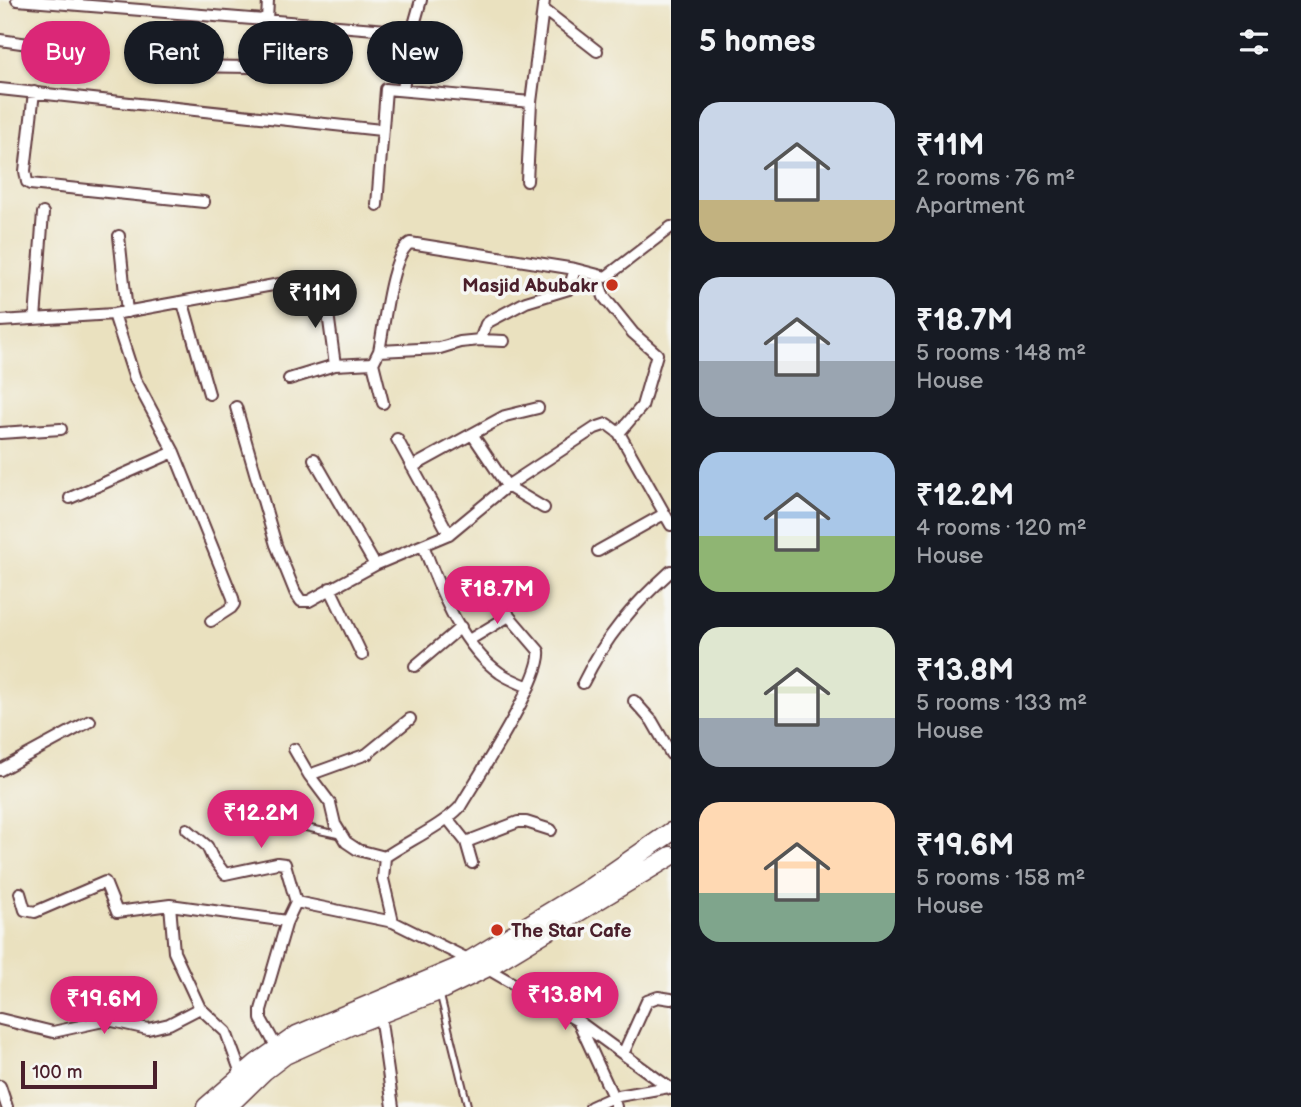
<!DOCTYPE html>
<meta charset="utf-8">
<style>
:root{--surface:#171b24;--page:#20242c;--text:#f1f3f6;--muted:#9ea1a6;--accent:#db2777}
body{margin:0;font-family:"Balsamiq Sans",sans-serif;background:var(--page);color:var(--text);height:100vh;display:flex;flex-direction:column;font-size:26px;white-space:nowrap}
*{box-sizing:border-box;margin:0}
p{font-size:23px;color:var(--muted)}
.icon{flex:none;width:38px;height:38px;fill:none;stroke:currentColor;stroke-width:2;stroke-linecap:round;stroke-linejoin:round}
.map{position:relative;flex:1;overflow:hidden}
.details{display:flex;flex-direction:column;background:var(--surface);width:630px}
.details>*{flex:none}
.hud{position:absolute;left:21px;top:21px;width:544px;height:63px;display:flex;gap:14px}
.scale{position:absolute;left:21px;bottom:18px;width:136px;box-sizing:border-box;padding-left:7px;border:4px solid #4a1f2b;border-top:0;font-size:19px;line-height:24px;white-space:nowrap;color:#4a1f2b;-webkit-text-stroke:5px #f6f6f2;paint-order:stroke}
.price{position:absolute;translate:-50% -60px;padding:0 16px;border-radius:24px;background:var(--accent);color:#fff;font-size:23px;line-height:46px;filter:drop-shadow(0 2px 4px #0008)}
.price::after{content:'';position:absolute;left:50%;top:42px;width:21px;height:16px;margin-left:-10px;background:inherit;clip-path:polygon(0 0,100% 0,50% 100%)}
.price.on{background:#222;color:#fff}
ul{padding:0;list-style:none}
li{display:flex;align-items:center;gap:21px;height:175px;padding:0 28px}
li span{display:grid;place-items:center;flex:none;width:196px;height:140px;border-radius:21px;color:#555}
li>.icon{margin-inline-start:auto}
span .icon{width:84px;height:84px;fill:#fffc;stroke-width:1}
li b{font-size:30px}
h2{display:flex;justify-content:space-between;align-items:center;height:84px;padding:0 28px;font-size:30px}
.pill{padding:0 24px;border-radius:32px;background:var(--surface);box-shadow:0 2px 5px #0004;font-size:24px;line-height:63px}
.pill.on{background:var(--accent);color:#fff}
main{display:flex;flex:1;min-height:0}
.map>svg:first-child{display:block}
.lines{fill:none;stroke-linecap:round;stroke-linejoin:round}
.lane-casing{stroke:#623c41;stroke-width:9}
.street-casing{stroke:#623c41;stroke-width:14}
.primary-casing{stroke:#623c41;stroke-width:21}
.lane{stroke:#fff;stroke-width:5}
.street{stroke:#fff;stroke-width:10}
.primary{stroke:#fff;stroke-width:18}
.poi-dot{fill:#c8321e;stroke:#f6f6f2;stroke-width:2.5}
.labels{text-anchor:middle;stroke-width:7;stroke-linejoin:round;paint-order:stroke}
.poi-label{font-size:19px;font-weight:bold;fill:#4a1f2b;stroke:#f6f6f2;text-anchor:end}
</style>
<main>
<div class="map">
<svg width="671" height="1107" viewBox="0 0 671 1107">
<rect width="100%" height="100%" fill="#f6f6f2"/>
<filter id="ink" filterUnits="userSpaceOnUse"><feTurbulence type="fractalNoise" baseFrequency=".0143" numOctaves="2"/><feDisplacementMap in="SourceGraphic" scale="14" xChannelSelector="R" yChannelSelector="G"/><feConvolveMatrix kernelMatrix="1 2 1 2 8 2 1 2 1" color-interpolation-filters="sRGB"/></filter>
<filter id="wash" filterUnits="userSpaceOnUse"><feTurbulence type="fractalNoise" baseFrequency=".00686" numOctaves="4" result="noise"/><feDisplacementMap in="SourceGraphic" scale="28" xChannelSelector="R" yChannelSelector="G"/><feGaussianBlur stdDeviation="1.57" result="paint"/><feColorMatrix in="noise" values="0 0 0 0 0 0 0 0 0 0 0 0 0 0 0 0 0 1.4 0 .05"/><feComposite in="paint" operator="in"/></filter>
<g filter="url(#wash)">
<rect width="100%" height="100%" fill="#eae1bf"/>
</g>
<g filter="url(#ink)">
<g class="lines">
<defs>
<path id="lane" d="M266,807L290,824L340,835
M440,994L468,1107"/>
<path id="street" d="M17,0L412,32
M543,9L597,51
M267,20L268,0
M0,40L92,53
M181,66L251,67L257,65L263,19
M0,89L381,130
M403,89L412,32L421,0
M34,92L25,171L27,182L30,184L204,202
M527,181L531,102
M377,205L386,89L531,102L544,0
M119,236L127,312
M596,275L604,297L633,333L657,354L642,406L619,433
M183,303L209,394
M114,314L135,379L174,452L233,598L234,604L231,608L211,621
M35,319L43,213
M0,321L114,314L312,278L323,284L325,291L335,365
M480,340L486,324L490,321L526,302L569,289L575,269
M379,351L440,348L460,342L480,340L504,341
M373,363L383,403
M289,379L335,365L373,363L379,351C384,328 391,254 410,243L575,269L606,277L671,227
M236,407L276,545L295,592L301,601H309L375,565L449,534L507,486L595,428L607,424L619,433L671,525
M0,433L61,429
M472,434L505,416L538,408
M397,439L449,534
M314,459L375,565
M412,467L472,434L507,486L544,508
M70,498L174,452
M423,545C440,589 460,645 500,673C509,679 519,683 529,687
M598,551L664,514
M330,588L362,655
M469,640L509,616
M415,666L461,627
M583,683C606,636 632,606 671,571
M634,701L652,721L671,754
M294,749L309,775
M0,770L90,721
M447,818L466,842L472,863
M187,829L207,846L212,857L225,874L277,863L285,864L296,902
M466,842L518,822H526L551,830
M385,857L358,850L346,842L335,824L330,803L309,775L367,754L410,719
M20,893L25,910L35,912L105,882L117,912L170,905L287,921
M170,905L174,952L200,1008L226,1032L242,1076
M393,922L383,879L385,857C408,841 442,826 460,807C477,778 543,678 539,651L509,616L496,582
M380,1015L393,1107
M0,1019L53,1032L108,1020L148,1029L169,1024L200,1008
M579,1023L613,1097L616,1107
M277,1048L261,1019V1010L287,921L296,902L393,922L486,968L578,1021L671,1089
M623,1054L647,1001L658,997L671,999
M0,1086L7,1107
M591,1107L613,1097L669,1087"/>
<path id="primary" d="M206,1107L257,1063L297,1035L459,967L593,886L671,832
M227,1107L264,1071L285,1055L352,1025L439,991L486,968L671,856"/>
</defs>
<use href="#lane" class="lane-casing"/>
<use href="#street" class="street-casing"/>
<use href="#primary" class="primary-casing"/>
<use href="#lane" class="lane"/>
<use href="#street" class="street"/>
<use href="#primary" class="primary"/>
</g>
</g>
<g class="poi-dot">
<circle cx="612" cy="285" r="7"/>
<circle cx="497" cy="930" r="7"/>
</g>
<g class="labels">
<g class="poi-label">
<text x="598" y="292">Masjid Abubakr</text>
<text x="511" y="937" text-anchor="start">The Star Cafe</text>
</g>
</g>
</svg>
<div class="scale">100 m</div>
<b class="price on" style="left:315px;top:330px">₹11M</b>
<b class="price" style="left:497px;top:626px">₹18.7M</b>
<b class="price" style="left:261px;top:850px">₹12.2M</b>
<b class="price" style="left:565px;top:1032px">₹13.8M</b>
<b class="price" style="left:104px;top:1036px">₹19.6M</b>
<div class="hud">
<a class="pill on">Buy</a>
<a class="pill">Rent</a>
<a class="pill">Filters</a>
<a class="pill">New</a>
</div>
</div>
<section class="details">
<h2>5 homes<svg class="icon" aria-label="filters" viewBox="0 0 24 24"><path d="M4 7h16M4 17h16"/><circle cx="9" cy="7" r="2"/><circle cx="15" cy="17" r="2"/></svg></h2>
<ul>
<li><span style="background:linear-gradient(#c9d6e8 70%,#c2b280 0)"><svg class="icon" aria-label="home" viewBox="0 0 24 24"><path d="M3 11l9-7 9 7M6 9v11h12V9"/></svg></span><div><b>₹11M</b><p>2 rooms · 76 m²</p><p>Apartment</p></div></li>
<li><span style="background:linear-gradient(#c9d6e8 60%,#9aa5b1 0)"><svg class="icon" aria-label="home" viewBox="0 0 24 24"><path d="M3 11l9-7 9 7M6 9v11h12V9"/></svg></span><div><b>₹18.7M</b><p>5 rooms · 148 m²</p><p>House</p></div></li>
<li><span style="background:linear-gradient(#a9c7e8 60%,#8fb573 0)"><svg class="icon" aria-label="home" viewBox="0 0 24 24"><path d="M3 11l9-7 9 7M6 9v11h12V9"/></svg></span><div><b>₹12.2M</b><p>4 rooms · 120 m²</p><p>House</p></div></li>
<li><span style="background:linear-gradient(#dfe7d0 65%,#9aa5b1 0)"><svg class="icon" aria-label="home" viewBox="0 0 24 24"><path d="M3 11l9-7 9 7M6 9v11h12V9"/></svg></span><div><b>₹13.8M</b><p>5 rooms · 133 m²</p><p>House</p></div></li>
<li><span style="background:linear-gradient(#ffd9b3 65%,#7fa58c 0)"><svg class="icon" aria-label="home" viewBox="0 0 24 24"><path d="M3 11l9-7 9 7M6 9v11h12V9"/></svg></span><div><b>₹19.6M</b><p>5 rooms · 158 m²</p><p>House</p></div></li>
</ul>
</section>
</main>
